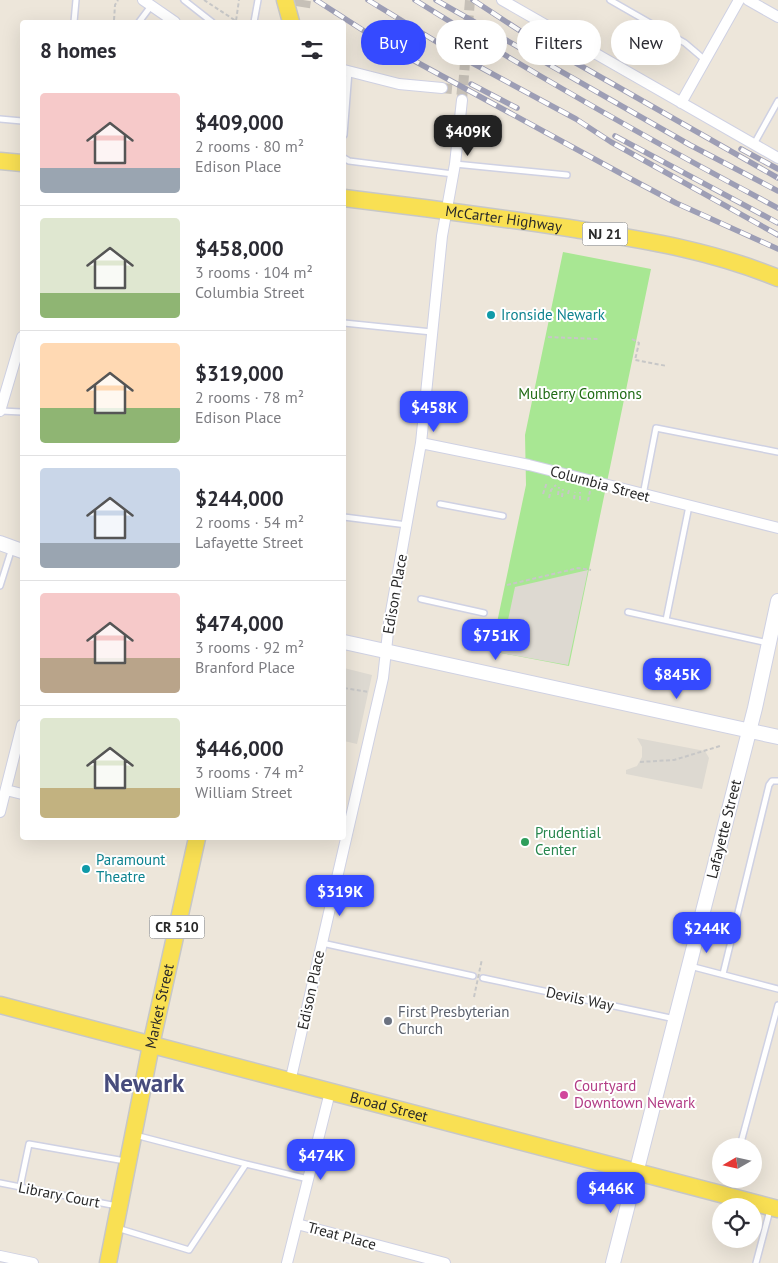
<!DOCTYPE html>
<meta charset="utf-8">
<style>
:root{--surface:#fff;--page:#f7f7f7;--text:#2b2b33;--muted:#7c7c81;--line:#e1e1e2;--accent:#354aff}
body{margin:0;font-family:"PT Sans",sans-serif;background:var(--page);color:var(--text);height:100vh;display:flex;flex-direction:column;font-size:19px;white-space:nowrap}
*{box-sizing:border-box;margin:0}
p{font-size:16px;color:var(--muted)}
.icon{flex:none;width:28px;height:28px;fill:none;stroke:currentColor;stroke-width:2;stroke-linecap:round;stroke-linejoin:round}
.map{position:relative;flex:1;overflow:hidden}
.sheet{position:absolute;left:20px;top:20px;width:326px;height:820px;display:flex;flex-direction:column;background:var(--surface);border-radius:5px;box-shadow:0 5px 20px #0002}
.sheet>*{flex:none}
.banner{position:absolute;left:361px;top:20px;width:341px;height:45px;display:flex;gap:10px}
.needle{width:32px;rotate:261deg}
.tools{position:absolute;left:712px;top:1138px;display:grid;gap:10px}
.tools a{display:grid;place-items:center;width:50px;height:50px;border-radius:50%;background:var(--surface);box-shadow:0 5px 20px #0002;font-size:25px}
.price{position:absolute;translate:-50% -42px;padding:0 11px;border-radius:10px;background:var(--accent);color:#fff;font-size:16px;line-height:32px;filter:drop-shadow(0 1px 2px #0008)}
.price::after{content:'';position:absolute;left:50%;top:30px;width:15px;height:11px;margin-left:-8px;background:inherit;clip-path:polygon(0 0,100% 0,50% 100%)}
.price.selected{background:#222;color:#fff}
ul{padding:0;list-style:none}
li{display:flex;align-items:center;gap:15px;height:125px;padding:0 20px}
li+li{border-top:1px solid var(--line)}
li span{display:grid;place-items:center;flex:none;width:140px;height:100px;border-radius:5px;color:#555}
li>.icon{margin-inline-start:auto}
span .icon{width:60px;height:60px;fill:#fffc;stroke-width:1}
li b{font-size:21px}
h2{display:flex;justify-content:space-between;align-items:center;height:60px;padding:0 20px;font-size:21px}
.pill{padding:0 18px;border-radius:22px;background:var(--surface);box-shadow:0 5px 20px #0002;font-size:18px;line-height:45px}
.pill.selected{background:var(--accent);color:#fff}
.map>svg:first-child{display:block}
.green{fill:#a8e793}
.plaza{fill:#ddd9d1}
.lines{fill:none;stroke-linecap:round;stroke-linejoin:round}
.street-tunnel{stroke:#c6c0b7;stroke-width:10;stroke-dasharray:10 5;stroke-linecap:butt}
.primary-tunnel{stroke:#c6c0b7;stroke-width:16;stroke-dasharray:16 8;stroke-linecap:butt}
.lane-casing{stroke:#cfd1e3;stroke-width:8}
.street-casing{stroke:#cfd1e3;stroke-width:12}
.secondary-casing{stroke:#cfd1e3;stroke-width:16}
.primary-casing{stroke:#c7c7c7;stroke-width:19}
.path{stroke:#c7c7c7;stroke-width:2;stroke-dasharray:4 2.5;stroke-linecap:butt}
.lane{stroke:#fff;stroke-width:5}
.street{stroke:#fff;stroke-width:10}
.secondary{stroke:#fff;stroke-width:14}
.primary{stroke:#f9e053;stroke-width:16}
.rail-casing{stroke:#9d9eb5;stroke-width:5.5}
.rail{stroke:#fff;stroke-width:4;stroke-dasharray:11;stroke-linecap:butt}
.path-bridge{stroke:#c7c7c7;stroke-width:2;stroke-dasharray:4 2.5;stroke-linecap:butt}
.culture-dot{fill:#0f9aa8;stroke:#fff;stroke-width:2}
.leisure-dot{fill:#2e9e5b;stroke:#fff;stroke-width:2}
.worship-dot{fill:#6b7280;stroke:#fff;stroke-width:2}
.hotel-dot{fill:#d1479c;stroke:#fff;stroke-width:2}
.labels{text-anchor:middle;stroke-width:4;stroke-linejoin:round;paint-order:stroke}
.shield{fill:#fff;stroke:#696969;stroke-width:1}
.shield-label{font-size:14px;font-weight:bold;fill:#292929}
.street-label{font-size:15px;fill:#292929;stroke:#fff}
.culture-label{font-size:15px;fill:#0d838f;stroke:#fff;text-anchor:start}
.park-label{font-size:15px;fill:#206b15;stroke:#fff}
.leisure-label{font-size:15px;fill:#27864d;stroke:#fff;text-anchor:start}
.worship-label{font-size:15px;fill:#5b616d;stroke:#fff;text-anchor:start}
.hotel-label{font-size:15px;fill:#b23c85;stroke:#fff;text-anchor:start}
.town-label{font-size:25px;font-weight:bold;fill:#474c7d;stroke:#fff}
</style>
<div class="map">
<svg width="778" height="1263" viewBox="0 0 778 1263">
<rect width="100%" height="100%" fill="#ede6da"/>
<path class="green" d="M563,252L651,269L569,666L491,651L526,485L525,435Z"/>
<path class="plaza" d="M588,570L568,665L501,653L515,587Z
M344,668L372,675L357,744L344,741Z
M637,738L705,751L709,758L702,789L626,774V770L637,766L642,757V747Z"/>
<g class="lines">
<path class="street-tunnel" d="M442,88L463,90
M462,100L470,0"/>
<path class="primary-tunnel" d="M302,7L303,0"/>
<defs>
<path id="lane" d="M184,0L212,22
M610,0L685,43L705,60
M74,22L76,0
M139,22L151,6
M254,22L258,0
M0,119L22,121
M344,135L349,71
M754,144L778,101
M344,158L349,161L453,174
M455,164L567,175
M344,323L432,332
M1,411L22,412
M643,495L656,428L778,452
M440,504L503,516
M344,517L407,525
M0,586L12,548
M421,599L484,613
M628,612L768,643
M666,620L689,506
M322,943L473,976
M690,966L778,989
M723,974L769,785L772,781H778
M483,978L675,1019
M135,1135L246,1164
M740,1146L778,1005
M0,1183L117,1206
M20,1187L29,1144L125,1161
M117,1228L189,1250L246,1164L308,1179
M756,1263L770,1210"/>
<path id="street" d="M143,0L175,22
M502,0L778,158
M748,0L778,17
M344,70L399,84L442,88
M681,103L739,0
M0,411L22,337
M421,443L529,465L778,528
M6,790L22,794
M0,812L22,725
M290,1082L383,678L389,623L421,443L442,236L455,164L462,100
M297,1224L445,1263
M0,1256L33,1263
M287,1263L330,1092"/>
<path id="secondary" d="M0,543L22,551
M344,642L778,737
M613,1263L755,708L778,601"/>
<g id="primary">
<path d="M285,0L291,22"/>
<path d="M0,161L22,163"/>
<path id="s1" d="M344,198C419,207 494,217 569,228C643,240 707,249 778,278"/>
<path id="s2" d="M0,1005L778,1209"/>
<path id="s3" d="M108,1263L151,1045L197,838"/>
</g>
</defs>
<use href="#lane" class="lane-casing"/>
<use href="#street" class="street-casing"/>
<use href="#secondary" class="secondary-casing"/>
<use href="#primary" class="primary-casing"/>
<path class="path" d="M204,0L236,21L239,0
M114,20L115,5L118,0
M548,337L600,339
M632,339L639,343L635,360L667,366
M543,494L547,482
M568,494L569,490
M558,495L559,487
M562,497L563,489
M549,498L551,490L556,485
M574,499L575,492
M580,500V492
M588,501L590,491
M507,585L578,568L591,570
M344,688L369,692
M640,762L674,760L720,746"/>
<use href="#lane" class="lane"/>
<use href="#street" class="street"/>
<use href="#secondary" class="secondary"/>
<use href="#primary" class="primary"/>
<defs>
<path id="rail" d="M316,0L389,47L631,179L676,203L778,249
M368,0L463,58L576,119L611,142L778,235
M415,0C533,74 655,143 778,208
M436,0L690,145L778,191
M473,0L525,34L778,178
M471,84L517,108
M615,136L778,223
M741,149L778,169"/>
</defs>
<use href="#rail" class="rail-casing"/>
<use href="#rail" class="rail"/>
<path class="path-bridge" d="M474,997L482,959"/>
</g>
<g class="culture-dot">
<circle cx="491" cy="315" r="5"/>
<circle cx="86" cy="869" r="5"/>
</g>
<circle class="leisure-dot" cx="525" cy="842" r="5"/>
<circle class="worship-dot" cx="388" cy="1021" r="5"/>
<circle class="hotel-dot" cx="564" cy="1095" r="5"/>
<g class="labels">
<g class="shield">
<rect x="582.5" y="222.5" width="45" height="23" rx="4"/>
<rect x="149.5" y="915.5" width="55" height="23" rx="4"/>
</g>
<g class="shield-label">
<text x="605" y="239">NJ 21</text>
<text x="177" y="932">CR 510</text>
</g>
<g class="street-label">
<text dy="5" stroke="none"><textPath href="#s1" startOffset="161">McCarter Highway</textPath></text>
<text transform="translate(600 484) rotate(15)" y="5">Columbia Street</text>
<text transform="translate(395 594) rotate(-80)" y="5">Edison Place</text>
<text transform="translate(724 829) rotate(-76)" y="5">Lafayette Street</text>
<text transform="translate(311 990) rotate(-78)" y="5">Edison Place</text>
<text transform="translate(580 999) rotate(12)" y="5">Devils Way</text>
<text dy="5" stroke="none"><textPath href="#s3" startOffset="262">Market Street</textPath></text>
<text dy="5" stroke="none"><textPath href="#s2" startOffset="402">Broad Street</textPath></text>
<text transform="translate(59 1195) rotate(11)" y="5">Library Court</text>
<text transform="translate(342 1236) rotate(15)" y="5">Treat Place</text>
</g>
<g class="culture-label">
<text x="501" y="320">Ironside Newark</text>
<text x="96" y="865">Paramount<tspan x="96" dy="17">Theatre</tspan></text>
</g>
<g class="park-label">
<text x="580" y="399">Mulberry Commons</text>
</g>
<g class="leisure-label">
<text x="535" y="838">Prudential<tspan x="535" dy="17">Center</tspan></text>
</g>
<g class="worship-label">
<text x="398" y="1017">First Presbyterian<tspan x="398" dy="17">Church</tspan></text>
</g>
<g class="hotel-label">
<text x="574" y="1091">Courtyard<tspan x="574" dy="17">Downtown Newark</tspan></text>
</g>
<g class="town-label">
<text x="144" y="1092">Newark</text>
</g>
</g>
</svg>
<div class="tools">
<a><svg class="needle" viewBox="-14 -14 28 28"><path d="M0-13l5 13h-10z" fill="#e53935"/><path d="M0 13l5-13h-10z" fill="#7c7c81"/></svg></a>
<a><svg class="icon" aria-label="locate" viewBox="0 0 24 24"><circle cx="12" cy="12" r="6"/><path d="M12 2v4M12 18v4M2 12h4M18 12h4"/></svg></a>
</div>
<b class="price selected" style="left:468px;top:157px">$409K</b>
<b class="price" style="left:434px;top:433px">$458K</b>
<b class="price" style="left:496px;top:661px">$751K</b>
<b class="price" style="left:677px;top:700px">$845K</b>
<b class="price" style="left:340px;top:917px">$319K</b>
<b class="price" style="left:707px;top:954px">$244K</b>
<b class="price" style="left:321px;top:1181px">$474K</b>
<b class="price" style="left:611px;top:1214px">$446K</b>
<div class="banner">
<a class="pill selected">Buy</a>
<a class="pill">Rent</a>
<a class="pill">Filters</a>
<a class="pill">New</a>
</div>
<section class="sheet">
<h2>8 homes<svg class="icon" aria-label="filters" viewBox="0 0 24 24"><path d="M4 7h16M4 17h16"/><circle cx="9" cy="7" r="2"/><circle cx="15" cy="17" r="2"/></svg></h2>
<ul>
<li><span style="background:linear-gradient(#f6c9c9 75%,#9aa5b1 0)"><svg class="icon" aria-label="home" viewBox="0 0 24 24"><path d="M3 11l9-7 9 7M6 9v11h12V9"/></svg></span><div><b>$409,000</b><p>2 rooms · 80 m²</p><p>Edison Place</p></div></li>
<li><span style="background:linear-gradient(#dfe7d0 75%,#8fb573 0)"><svg class="icon" aria-label="home" viewBox="0 0 24 24"><path d="M3 11l9-7 9 7M6 9v11h12V9"/></svg></span><div><b>$458,000</b><p>3 rooms · 104 m²</p><p>Columbia Street</p></div></li>
<li><span style="background:linear-gradient(#ffd9b3 65%,#8fb573 0)"><svg class="icon" aria-label="home" viewBox="0 0 24 24"><path d="M3 11l9-7 9 7M6 9v11h12V9"/></svg></span><div><b>$319,000</b><p>2 rooms · 78 m²</p><p>Edison Place</p></div></li>
<li><span style="background:linear-gradient(#c9d6e8 75%,#9aa5b1 0)"><svg class="icon" aria-label="home" viewBox="0 0 24 24"><path d="M3 11l9-7 9 7M6 9v11h12V9"/></svg></span><div><b>$244,000</b><p>2 rooms · 54 m²</p><p>Lafayette Street</p></div></li>
<li><span style="background:linear-gradient(#f6c9c9 65%,#b9a48a 0)"><svg class="icon" aria-label="home" viewBox="0 0 24 24"><path d="M3 11l9-7 9 7M6 9v11h12V9"/></svg></span><div><b>$474,000</b><p>3 rooms · 92 m²</p><p>Branford Place</p></div></li>
<li><span style="background:linear-gradient(#dfe7d0 70%,#c2b280 0)"><svg class="icon" aria-label="home" viewBox="0 0 24 24"><path d="M3 11l9-7 9 7M6 9v11h12V9"/></svg></span><div><b>$446,000</b><p>3 rooms · 74 m²</p><p>William Street</p></div></li>
</ul>
</section>
</div>
